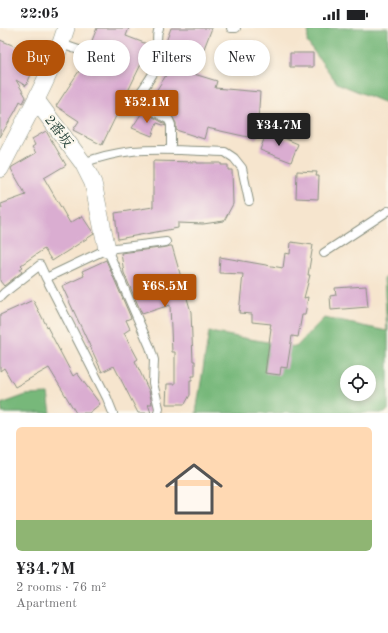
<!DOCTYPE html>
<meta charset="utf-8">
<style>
:root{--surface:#fff;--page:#f6f6f6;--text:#202124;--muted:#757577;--line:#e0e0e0;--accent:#b45309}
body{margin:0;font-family:"Old Standard TT","Noto Serif JP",serif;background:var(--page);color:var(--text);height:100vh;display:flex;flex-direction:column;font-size:15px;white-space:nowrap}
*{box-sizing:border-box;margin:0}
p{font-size:13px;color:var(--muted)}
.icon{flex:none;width:22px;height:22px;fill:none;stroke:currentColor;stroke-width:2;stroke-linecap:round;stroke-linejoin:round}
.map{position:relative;height:385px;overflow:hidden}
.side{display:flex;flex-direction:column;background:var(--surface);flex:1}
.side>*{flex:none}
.top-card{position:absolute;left:12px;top:12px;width:364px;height:36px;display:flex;gap:8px}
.fabs{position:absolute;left:340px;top:337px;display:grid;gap:8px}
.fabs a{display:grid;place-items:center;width:36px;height:36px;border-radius:50%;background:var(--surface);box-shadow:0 2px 6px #0003;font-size:20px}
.price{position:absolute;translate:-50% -34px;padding:0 9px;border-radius:4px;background:var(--accent);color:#fff;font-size:13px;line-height:26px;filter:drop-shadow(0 1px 2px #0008)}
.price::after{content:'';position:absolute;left:50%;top:24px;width:12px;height:9px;margin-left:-6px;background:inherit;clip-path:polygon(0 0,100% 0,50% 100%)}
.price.active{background:#222;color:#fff}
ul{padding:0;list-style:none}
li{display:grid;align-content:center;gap:8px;height:212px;padding:0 16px}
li+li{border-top:1px solid var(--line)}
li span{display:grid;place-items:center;height:124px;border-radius:6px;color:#555}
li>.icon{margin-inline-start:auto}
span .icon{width:72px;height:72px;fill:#fffc;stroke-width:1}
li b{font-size:17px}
.tag{padding:0 14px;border-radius:18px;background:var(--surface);box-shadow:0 2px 6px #0003;font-size:14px;line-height:36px}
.tag.active{background:var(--accent);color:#fff}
.status{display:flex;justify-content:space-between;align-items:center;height:28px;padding:0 20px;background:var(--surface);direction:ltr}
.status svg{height:11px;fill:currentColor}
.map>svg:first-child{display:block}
.forest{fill:#77b87a;stroke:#4b7a57;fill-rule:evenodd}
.building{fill:#daadd1}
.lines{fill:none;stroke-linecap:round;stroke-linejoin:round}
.lane-casing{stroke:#8a9181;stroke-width:10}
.street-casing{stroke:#8a9181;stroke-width:18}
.lane{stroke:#fff;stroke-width:8}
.street{stroke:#fff;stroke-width:17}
.labels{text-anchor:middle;stroke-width:4;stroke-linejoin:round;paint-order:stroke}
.street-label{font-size:14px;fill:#1f3d34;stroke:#fbf7ec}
</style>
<div class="status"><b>22:05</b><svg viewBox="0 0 49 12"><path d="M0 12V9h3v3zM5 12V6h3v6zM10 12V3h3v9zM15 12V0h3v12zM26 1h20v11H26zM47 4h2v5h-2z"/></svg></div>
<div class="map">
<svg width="388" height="385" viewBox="0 0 388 385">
<rect width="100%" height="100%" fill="#fbf7ec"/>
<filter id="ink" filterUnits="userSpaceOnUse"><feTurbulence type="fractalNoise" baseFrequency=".025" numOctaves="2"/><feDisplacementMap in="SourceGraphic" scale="8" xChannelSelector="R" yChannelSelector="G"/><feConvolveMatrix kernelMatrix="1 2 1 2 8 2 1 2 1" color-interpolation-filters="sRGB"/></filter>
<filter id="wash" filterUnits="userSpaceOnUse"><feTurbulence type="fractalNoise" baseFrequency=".012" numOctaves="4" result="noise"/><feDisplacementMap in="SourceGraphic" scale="16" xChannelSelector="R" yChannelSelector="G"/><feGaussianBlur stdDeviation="0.9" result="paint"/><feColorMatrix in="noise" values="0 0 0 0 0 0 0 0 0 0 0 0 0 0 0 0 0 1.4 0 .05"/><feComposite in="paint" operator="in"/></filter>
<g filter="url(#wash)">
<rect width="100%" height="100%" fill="#f6e5ce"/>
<path class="forest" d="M309,0H388V76L337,55L307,14Z
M388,247V382L385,385H196L209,304L296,319L324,290L387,303L384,250ZM347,344H369V366H347Z
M48,366L51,385H2L1,376L26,367Z"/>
<g id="blocks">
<path class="building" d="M97,0H129L126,8L152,18L153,26L152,34L144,30L102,117L73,102L79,93L56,78L81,40L84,30L104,36L108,35L110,33V30L107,26L89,20Z
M171,0H212L194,46L217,53L215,60L260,64L257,111L207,100L204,111L176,102V95L172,88L149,74L170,41L162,38L163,22Z
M0,12L39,28L26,58L16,52L26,69L23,75L20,73L16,82L0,109Z
M290,25H313V39H290Z
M143,83L165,96L166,98L157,95L152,108L132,100Z
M46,103L66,137L44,150L70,195L82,188L94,206L52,233L44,221L21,237L23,239L20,241L22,244L4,258L0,253V180H2L1,176L26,167L11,141L12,139L36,125L32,119L35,117L32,111Z
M267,103L298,116L291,134L260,122Z
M153,133L197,134V135H221V137H228V142H232L233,176L224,193L203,196L178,195V200L118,211L115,185L153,179Z
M297,143L317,144L316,148H319L318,171L296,170Z
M291,214L313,217L308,247H310L304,270L308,269L305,287H302L298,309L292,308L287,340L281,339L280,347L265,345L271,300H270L271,296L252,294V286L239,285L243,246L219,245L220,229L283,240L285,225L290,226Z
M170,218H172L191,284L193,333H195V348H192V352H190V367L185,376H166L167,356H175V324H172L170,277L142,286L124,245L121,225L167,219Z
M106,232L131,290L126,292L130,301L124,305L138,331L135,333L149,363L152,376H148L151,385H138L114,338L102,344L62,258L84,248L82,243Z
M366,258L368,279L331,282L330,268L336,267L335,260Z
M33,272L73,348L77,345L100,376L89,385H76L49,340L15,359L4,340L0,343V287Z"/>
</g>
</g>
<g filter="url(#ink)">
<use href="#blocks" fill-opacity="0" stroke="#8a9181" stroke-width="1"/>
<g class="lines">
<defs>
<path id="lane" d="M159,0C154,11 160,23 158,34C156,45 141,63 135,72L169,92L171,97V122
M231,0H236
M61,16L105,31
M83,135C99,129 115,125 132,123C163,120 194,123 225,124L234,130L242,140L249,173
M107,221L150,319L154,332L153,355L159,380L158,385
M324,225L388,183
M0,269L4,265L40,237L46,250
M113,385L107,370L46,250L107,221L166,214"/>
<path id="street" d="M36,72L83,135L93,155L107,221
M0,141C23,95 51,49 66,0"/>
</defs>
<use href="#lane" class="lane-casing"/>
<use href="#street" class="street-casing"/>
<use href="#lane" class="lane"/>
<use href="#street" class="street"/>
</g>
</g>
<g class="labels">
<g class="street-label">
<text transform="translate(59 103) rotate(53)" y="5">2番坂</text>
</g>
</g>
</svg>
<div class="fabs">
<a><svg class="icon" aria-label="locate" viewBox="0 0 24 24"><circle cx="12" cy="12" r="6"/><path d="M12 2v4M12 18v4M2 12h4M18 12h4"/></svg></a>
</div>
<b class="price" style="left:147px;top:96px">¥52.1M</b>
<b class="price active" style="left:279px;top:119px">¥34.7M</b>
<b class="price" style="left:165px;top:280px">¥68.5M</b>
<div class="top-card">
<a class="tag active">Buy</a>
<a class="tag">Rent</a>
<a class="tag">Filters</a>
<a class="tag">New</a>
</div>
</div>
<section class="side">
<ul>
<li><span style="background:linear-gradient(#ffd9b3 75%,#8fb573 0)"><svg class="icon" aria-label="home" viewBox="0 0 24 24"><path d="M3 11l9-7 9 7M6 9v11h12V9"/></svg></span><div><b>¥34.7M</b><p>2 rooms · 76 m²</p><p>Apartment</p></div></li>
</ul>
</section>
